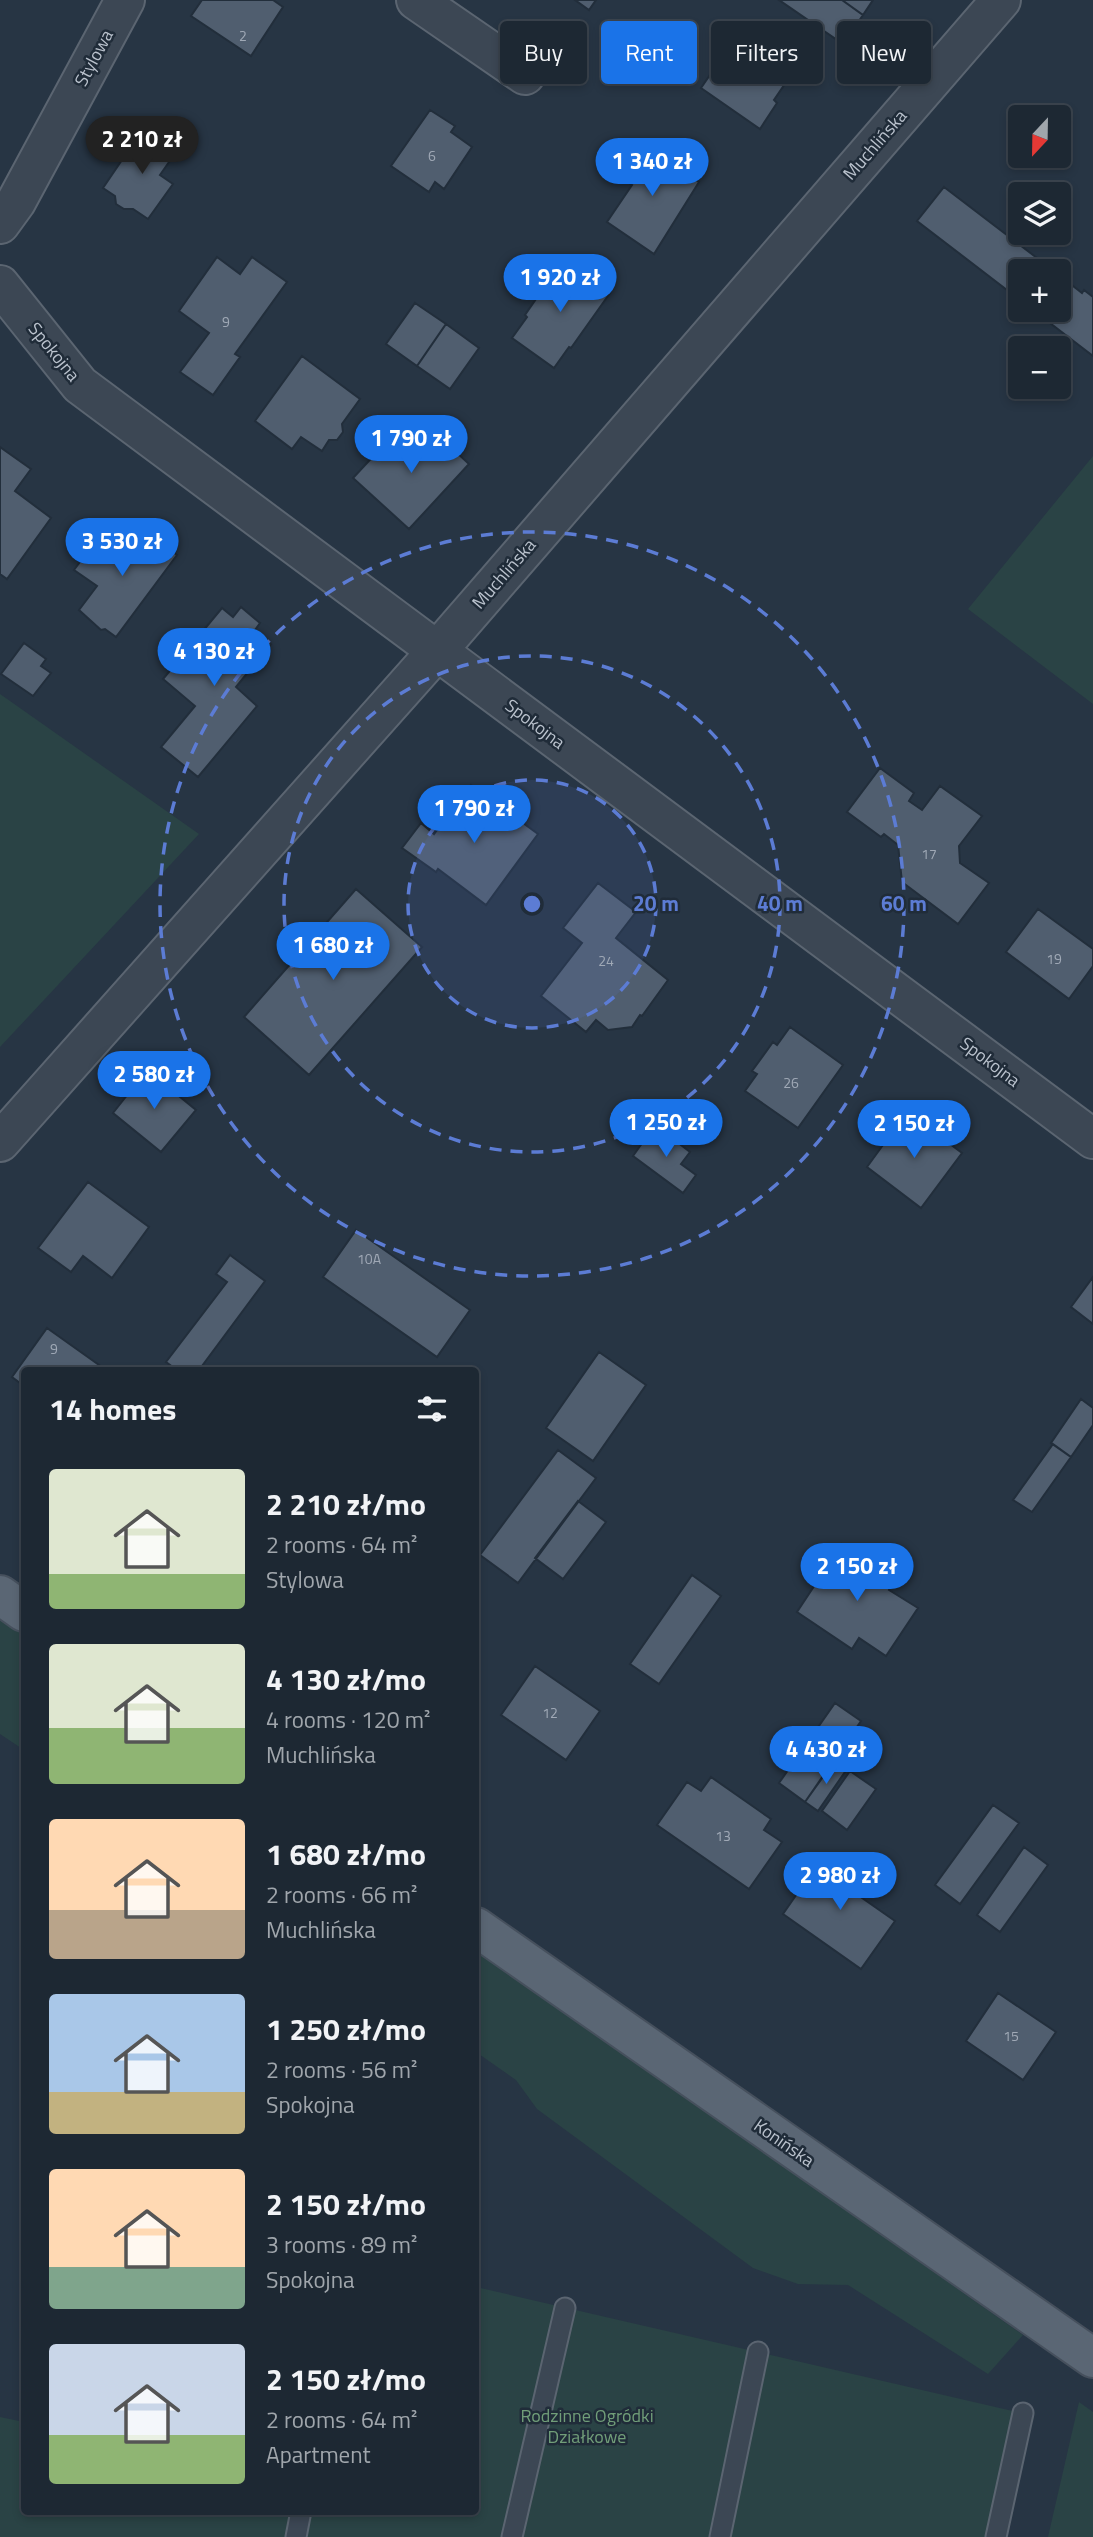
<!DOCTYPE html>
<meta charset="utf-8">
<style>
:root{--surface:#1d2833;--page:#2a343f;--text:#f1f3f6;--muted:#a0a6ac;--line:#3b444e;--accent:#1a73e8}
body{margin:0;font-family:"Titillium Web",sans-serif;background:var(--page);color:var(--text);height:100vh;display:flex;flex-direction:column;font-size:26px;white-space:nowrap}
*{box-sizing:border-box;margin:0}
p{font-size:23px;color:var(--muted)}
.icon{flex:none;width:38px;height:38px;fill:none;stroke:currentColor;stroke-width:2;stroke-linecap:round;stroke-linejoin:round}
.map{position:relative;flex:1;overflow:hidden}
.sheet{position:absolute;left:21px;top:1367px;width:458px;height:1148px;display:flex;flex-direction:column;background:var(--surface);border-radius:7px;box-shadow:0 4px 10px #0003,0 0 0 2px var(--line)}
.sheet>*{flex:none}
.guide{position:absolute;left:500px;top:21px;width:486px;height:63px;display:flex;gap:14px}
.needle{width:46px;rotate:202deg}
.fabs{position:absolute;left:1008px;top:105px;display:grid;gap:14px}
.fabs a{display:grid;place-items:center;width:63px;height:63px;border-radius:7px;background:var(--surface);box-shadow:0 4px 10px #0003,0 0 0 2px var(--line);font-size:35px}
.price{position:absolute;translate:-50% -60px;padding:0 16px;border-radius:24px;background:var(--accent);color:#fff;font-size:23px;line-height:46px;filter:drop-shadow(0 2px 4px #0008)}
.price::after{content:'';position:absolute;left:50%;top:42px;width:21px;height:16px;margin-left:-10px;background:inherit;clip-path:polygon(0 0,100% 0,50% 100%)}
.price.selected{background:#222;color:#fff}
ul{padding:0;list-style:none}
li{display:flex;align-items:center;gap:21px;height:175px;padding:0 28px}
li span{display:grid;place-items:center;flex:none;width:196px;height:140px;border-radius:7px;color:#555}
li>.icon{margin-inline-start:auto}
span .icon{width:84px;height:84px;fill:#fffc;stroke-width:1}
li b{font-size:30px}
h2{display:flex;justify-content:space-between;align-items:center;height:84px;padding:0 28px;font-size:30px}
.pill{padding:0 24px;border-radius:7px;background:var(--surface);box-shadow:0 4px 10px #0003,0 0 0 2px var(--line);font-size:24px;line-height:63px}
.pill.selected{background:var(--accent);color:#fff}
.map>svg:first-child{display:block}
.green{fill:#2a4345}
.building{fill:#505e6f;stroke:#222e3b;stroke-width:2}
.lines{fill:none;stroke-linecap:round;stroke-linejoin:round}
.service-casing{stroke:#5b6571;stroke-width:23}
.minor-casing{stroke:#5b6571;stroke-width:42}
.primary-casing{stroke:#46505d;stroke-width:42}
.service{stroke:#3c4754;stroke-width:19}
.minor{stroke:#3c4754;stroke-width:38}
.primary{stroke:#5a6674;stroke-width:38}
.ring{fill:none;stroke:#5c7cd4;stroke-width:3.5;stroke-dasharray:12 9}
.labels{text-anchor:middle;stroke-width:5;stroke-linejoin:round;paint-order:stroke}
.number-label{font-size:14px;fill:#a0a9b6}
.street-label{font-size:18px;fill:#bac2cd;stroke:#202c39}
.park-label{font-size:18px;fill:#719e79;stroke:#202c39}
.centre{fill:#5c7cd4;stroke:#202c39;stroke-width:3.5}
.ring-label{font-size:21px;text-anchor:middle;font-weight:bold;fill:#5c7cd4;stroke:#202c39;stroke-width:5;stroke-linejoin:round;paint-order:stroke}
</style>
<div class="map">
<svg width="1093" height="2537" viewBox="0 0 1093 2537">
<rect width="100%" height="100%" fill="#273544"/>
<path class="green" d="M1093,456V704L968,609Z
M0,694L199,834L0,1047Z
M0,1616L24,1633V1750L0,1734Z
M476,1949L1023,2335L988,2374L848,2285L798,2284L753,2268L537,2109L516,2080L476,2052Z
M476,2287L1034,2416L1003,2537H0V2417L24,2422V2511H476Z
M1079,2402L1093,2412V2537H1048Z"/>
<path class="building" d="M202,0H273L283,7L251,56L191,16Z
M575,0H596L589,10Z
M779,0H842L863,15L843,44Z
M842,0H873L863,15Z
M734,40L793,80L789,78L774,100L777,103L760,129L701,88Z
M430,110L455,126L451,132L472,147L444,189L435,182L429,192L391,166Z
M143,129L176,152L160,175L173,184L148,219L133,209H124L116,204L115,196L103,188Z
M643,143L699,182L654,254L607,222L632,185L620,177Z
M944,187L1054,271H1020V300L917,221Z
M217,257L240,274L252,257L287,282L235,354L240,357L213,395L180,372L209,333L179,311Z
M563,260L610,293L571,348L569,347L554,368L512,338L527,317L525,315Z
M1059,275L1082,293L1084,290L1093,297V356L1033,310H1059Z
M415,303L446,324L417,366L386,344Z
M446,324L479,348L450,389L417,366Z
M302,356L360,399L342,424L343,432L337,440H329L322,451L301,437L292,449L255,421Z
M427,425L469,464L409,529L353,478L393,435L407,447Z
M0,447L31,469L15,491L51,518L7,579L0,574Z
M141,528L177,555L116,637L105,629L101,630L79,610L97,586L74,570L102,532L125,549Z
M241,607L260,623L255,630L271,644L236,687L257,706L198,777L161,747L195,706L163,679L222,608L233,617Z
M24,643L46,659L41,666L51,673L33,696L1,674Z
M880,768L914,793L909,801L922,810L940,786L982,816L959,846L960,863L989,883L958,924L902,882L898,845L884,834L881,837L847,812Z
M471,785L538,834L486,905L438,869L436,872L402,848L421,823L434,834Z
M598,883L636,912L616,938L668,980L642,1016L640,1015L632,1027L608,1030L596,1020L586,1032L541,996L582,943L563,928Z
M356,889L422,947L309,1075L244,1017Z
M1038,909L1093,949V966L1069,999L1006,952Z
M790,1027L843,1065L798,1128L745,1091L757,1074L752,1071L773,1042L777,1045Z
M147,1070L196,1110L161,1152L113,1113Z
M907,1112L962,1153L921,1208L867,1167Z
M655,1125L690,1152L681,1164L696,1175L683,1193L633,1156Z
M88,1182L149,1227L112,1278L83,1256L71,1272L38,1248Z
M356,1230L470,1310L437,1357L323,1277Z
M230,1255L265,1281L199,1370H177L166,1362L227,1282L216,1274Z
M1093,1277V1324L1071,1307Z
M47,1328L106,1370H24V1386L12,1377Z
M599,1352L646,1385L593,1461L546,1428Z
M1081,1399L1093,1408V1425L1071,1457L1051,1443Z
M1053,1444L1071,1457L1032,1512L1013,1500Z
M558,1450L596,1478L518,1583L480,1555Z
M578,1501L606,1522L563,1579L535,1558Z
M842,1544L895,1579L889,1590L918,1608L886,1656L859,1638L852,1649L797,1612Z
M692,1575L721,1596L659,1684L630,1664Z
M535,1666L600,1711L566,1760L501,1715Z
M835,1703L861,1721L805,1802L779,1783Z
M835,1760L847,1769L818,1811L805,1802Z
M850,1771L876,1789L847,1830L822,1811Z
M711,1777L771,1819L764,1830L782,1842L749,1889L657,1825L687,1782L701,1791Z
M993,1805L1019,1823L960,1904L935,1885Z
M1024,1847L1048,1865L1000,1932L977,1915Z
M843,1856L868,1874L855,1893L895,1921L861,1969L783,1914L817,1865L830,1874Z
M998,1993L1056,2032L1023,2080L966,2041Z"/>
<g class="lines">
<defs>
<path id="service" d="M296,2537L301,2511
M512,2537L565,2308
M720,2537L758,2352
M996,2537L1023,2413"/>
<path id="minor" d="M416,0L525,75
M0,224L16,202L125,0
M0,285L80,385L1093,1139
M0,1142L437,651L1001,0"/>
<path id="primary" d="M0,1595L24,1612
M476,1927L1093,2358"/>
</defs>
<use href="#service" class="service-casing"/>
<use href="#minor" class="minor-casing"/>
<use href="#primary" class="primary-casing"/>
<use href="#service" class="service"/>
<use href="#minor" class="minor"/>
<use href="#primary" class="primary"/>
</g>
<circle cx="532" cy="904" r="124" fill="#5c7cd4" fill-opacity=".12"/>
<g class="ring">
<circle cx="532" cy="904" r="124"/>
<circle cx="532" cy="904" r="248"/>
<circle cx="532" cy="904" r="372"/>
</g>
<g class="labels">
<g class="number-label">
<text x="243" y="41">2</text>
<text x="432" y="161">6</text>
<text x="226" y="327">9</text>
<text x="929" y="859">17</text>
<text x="1054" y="964">19</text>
<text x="606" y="966">24</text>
<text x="791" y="1088">26</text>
<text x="369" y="1264">10A</text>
<text x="54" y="1354">9</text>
<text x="550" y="1718">12</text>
<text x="723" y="1841">13</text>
<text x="1011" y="2041">15</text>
</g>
<g class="street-label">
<text transform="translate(94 58) rotate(-62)" y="6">Stylowa</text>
<text transform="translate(875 145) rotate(-49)" y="6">Muchlińska</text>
<text transform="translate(54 352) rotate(51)" y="6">Spokojna</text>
<text transform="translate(504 574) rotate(-49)" y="6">Muchlińska</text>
<text transform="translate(535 724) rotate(37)" y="6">Spokojna</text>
<text transform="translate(990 1062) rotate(37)" y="6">Spokojna</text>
<text transform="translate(784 2143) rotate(35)" y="6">Konińska</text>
</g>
<g class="park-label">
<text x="587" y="2422">Rodzinne Ogródki<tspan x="587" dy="21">Działkowe</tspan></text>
</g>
</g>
<circle cx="532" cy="904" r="10" class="centre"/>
<g class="ring-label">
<text x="656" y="911">20 m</text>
<text x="780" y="911">40 m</text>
<text x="904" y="911">60 m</text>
</g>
</svg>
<div class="fabs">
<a><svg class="needle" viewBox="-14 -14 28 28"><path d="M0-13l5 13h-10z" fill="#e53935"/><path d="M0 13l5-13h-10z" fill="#a0a6ac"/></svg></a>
<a><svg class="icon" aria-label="layers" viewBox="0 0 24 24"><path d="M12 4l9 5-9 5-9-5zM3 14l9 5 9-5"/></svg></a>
<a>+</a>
<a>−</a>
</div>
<b class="price selected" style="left:142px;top:176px">2 210 zł</b>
<b class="price" style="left:652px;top:198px">1 340 zł</b>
<b class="price" style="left:560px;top:314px">1 920 zł</b>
<b class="price" style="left:411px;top:475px">1 790 zł</b>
<b class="price" style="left:122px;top:578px">3 530 zł</b>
<b class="price" style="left:214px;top:688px">4 130 zł</b>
<b class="price" style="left:474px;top:845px">1 790 zł</b>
<b class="price" style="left:333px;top:982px">1 680 zł</b>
<b class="price" style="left:154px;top:1111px">2 580 zł</b>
<b class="price" style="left:666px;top:1159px">1 250 zł</b>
<b class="price" style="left:914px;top:1160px">2 150 zł</b>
<b class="price" style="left:857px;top:1603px">2 150 zł</b>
<b class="price" style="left:826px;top:1786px">4 430 zł</b>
<b class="price" style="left:840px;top:1912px">2 980 zł</b>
<div class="guide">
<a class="pill">Buy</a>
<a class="pill selected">Rent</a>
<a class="pill">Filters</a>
<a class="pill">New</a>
</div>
<section class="sheet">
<h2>14 homes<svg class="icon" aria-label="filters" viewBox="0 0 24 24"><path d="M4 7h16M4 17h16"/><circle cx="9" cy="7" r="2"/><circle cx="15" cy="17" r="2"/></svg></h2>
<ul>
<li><span style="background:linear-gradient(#dfe7d0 75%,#8fb573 0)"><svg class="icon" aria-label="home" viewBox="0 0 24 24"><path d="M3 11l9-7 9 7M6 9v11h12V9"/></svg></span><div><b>2 210 zł/mo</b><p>2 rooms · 64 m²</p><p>Stylowa</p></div></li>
<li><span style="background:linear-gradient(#dfe7d0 60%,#8fb573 0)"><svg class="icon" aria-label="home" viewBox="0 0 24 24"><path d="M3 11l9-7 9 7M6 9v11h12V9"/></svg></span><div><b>4 130 zł/mo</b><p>4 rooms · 120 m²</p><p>Muchlińska</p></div></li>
<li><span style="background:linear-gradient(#ffd9b3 65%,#b9a48a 0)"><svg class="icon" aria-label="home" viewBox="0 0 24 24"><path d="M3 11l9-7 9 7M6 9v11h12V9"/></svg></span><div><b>1 680 zł/mo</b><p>2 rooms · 66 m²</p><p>Muchlińska</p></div></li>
<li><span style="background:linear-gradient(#a9c7e8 70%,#c2b280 0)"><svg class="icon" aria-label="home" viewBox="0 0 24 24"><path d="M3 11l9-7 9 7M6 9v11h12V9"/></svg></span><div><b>1 250 zł/mo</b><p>2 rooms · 56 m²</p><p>Spokojna</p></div></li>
<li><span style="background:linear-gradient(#ffd9b3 70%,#7fa58c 0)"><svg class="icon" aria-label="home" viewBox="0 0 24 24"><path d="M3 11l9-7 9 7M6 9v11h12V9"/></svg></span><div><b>2 150 zł/mo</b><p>3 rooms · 89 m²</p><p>Spokojna</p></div></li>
<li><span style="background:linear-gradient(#c9d6e8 65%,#8fb573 0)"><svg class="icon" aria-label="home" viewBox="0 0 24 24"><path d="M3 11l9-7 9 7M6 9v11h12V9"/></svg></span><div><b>2 150 zł/mo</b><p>2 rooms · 64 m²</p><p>Apartment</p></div></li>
</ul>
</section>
</div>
